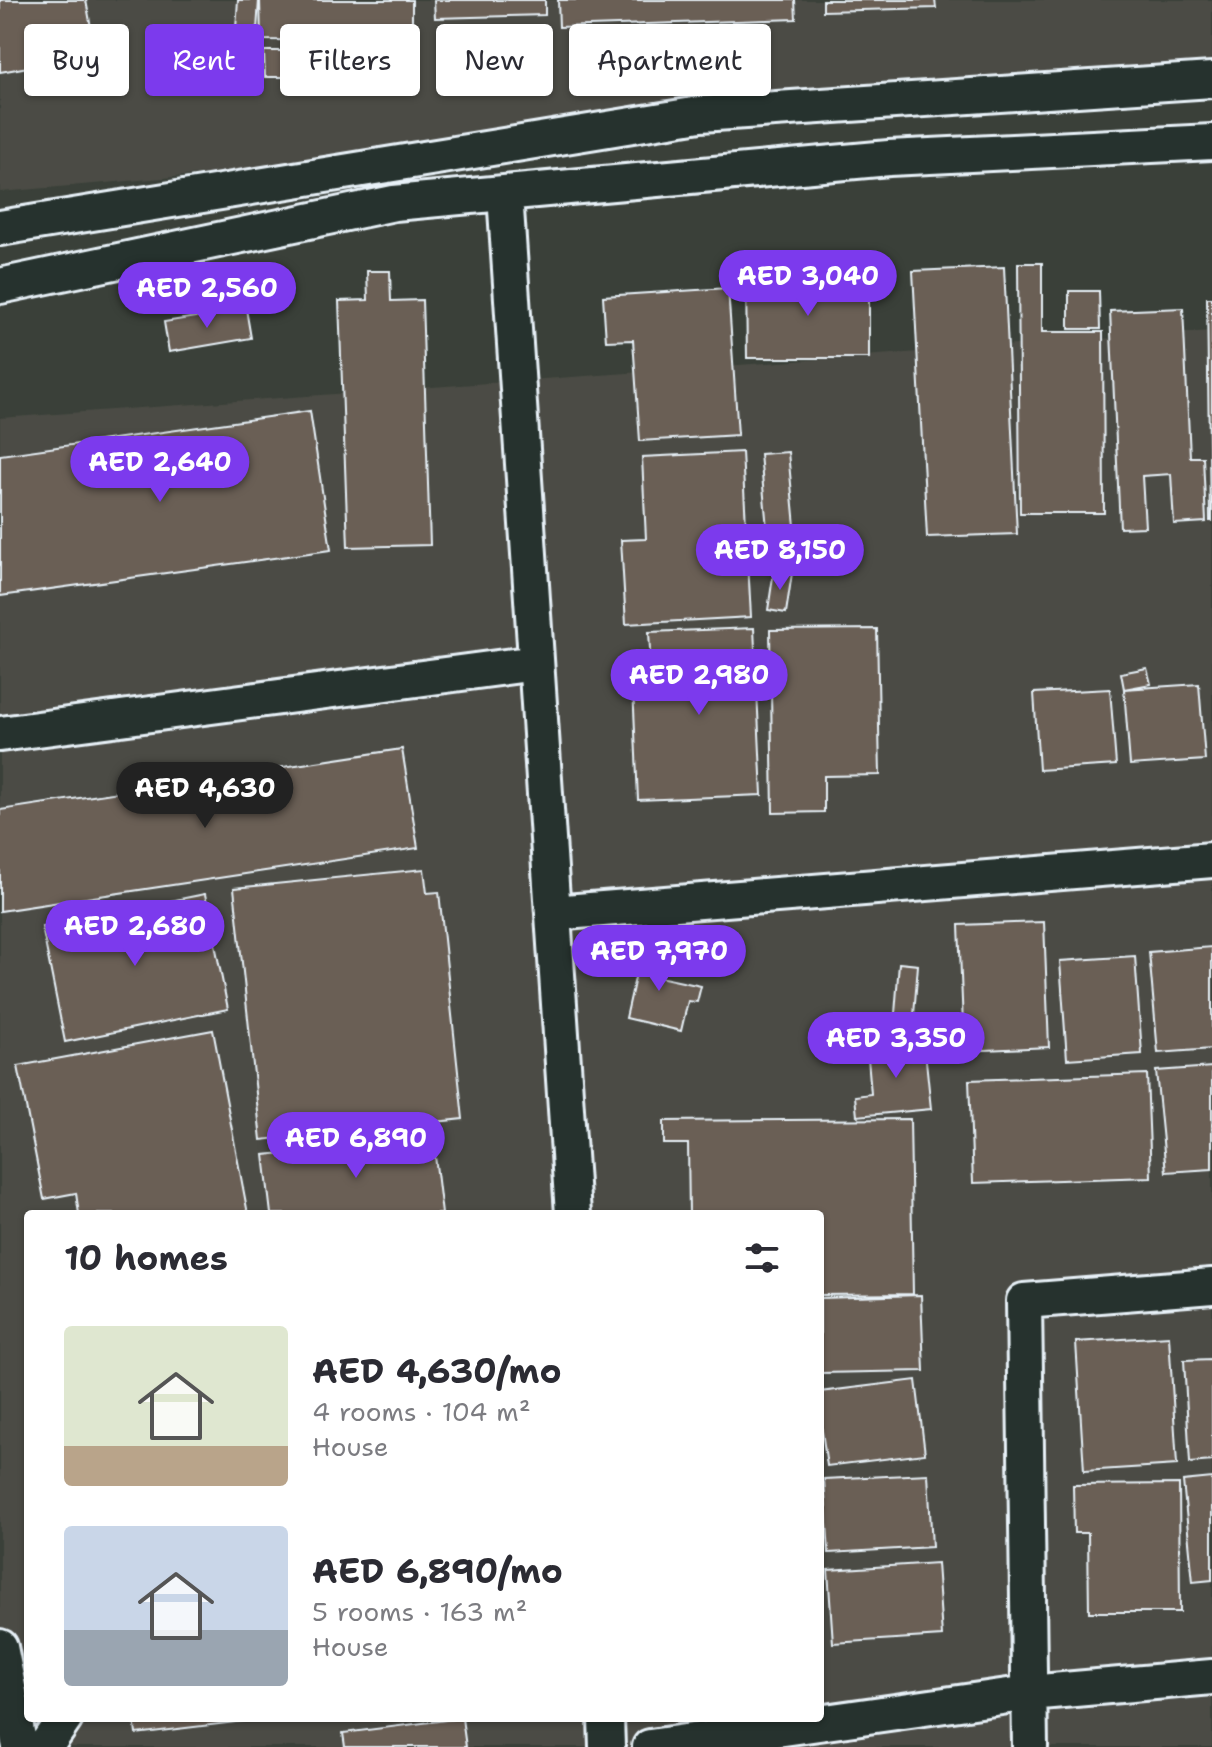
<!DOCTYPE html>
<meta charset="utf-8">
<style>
:root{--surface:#fff;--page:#f2f2f3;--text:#2b2b33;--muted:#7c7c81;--accent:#7c3aed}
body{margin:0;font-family:"Shantell Sans",sans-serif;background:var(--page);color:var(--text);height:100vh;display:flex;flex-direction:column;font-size:30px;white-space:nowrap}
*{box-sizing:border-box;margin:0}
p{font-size:26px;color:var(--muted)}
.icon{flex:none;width:44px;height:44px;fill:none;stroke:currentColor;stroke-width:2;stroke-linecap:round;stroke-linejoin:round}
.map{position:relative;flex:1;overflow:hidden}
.sheet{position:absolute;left:24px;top:1210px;width:800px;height:512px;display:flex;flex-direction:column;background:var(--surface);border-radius:8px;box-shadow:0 2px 6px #0004}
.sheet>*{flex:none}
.guide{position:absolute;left:24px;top:24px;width:800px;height:72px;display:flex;gap:16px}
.price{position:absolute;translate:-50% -68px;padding:0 18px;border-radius:28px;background:var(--accent);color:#fff;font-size:26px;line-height:52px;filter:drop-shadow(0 2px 4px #0008)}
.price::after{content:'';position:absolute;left:50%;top:48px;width:24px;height:18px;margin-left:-12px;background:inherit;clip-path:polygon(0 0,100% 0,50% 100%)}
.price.current{background:#222;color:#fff}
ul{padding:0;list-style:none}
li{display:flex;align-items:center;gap:24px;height:200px;padding:0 40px}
li span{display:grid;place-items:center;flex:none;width:224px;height:160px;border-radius:8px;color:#555}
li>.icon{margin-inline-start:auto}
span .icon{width:96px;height:96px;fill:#fffc;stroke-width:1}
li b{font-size:34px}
h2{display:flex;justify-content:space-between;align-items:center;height:96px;padding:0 40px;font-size:34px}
.chip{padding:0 28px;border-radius:8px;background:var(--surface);box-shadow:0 2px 6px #0004;font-size:28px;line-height:72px}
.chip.current{background:var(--accent);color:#fff}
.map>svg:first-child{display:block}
.built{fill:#4b4c45;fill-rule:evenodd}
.building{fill:#6a5f55;stroke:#e8f1f8;stroke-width:2}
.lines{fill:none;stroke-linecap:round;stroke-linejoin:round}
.minor-casing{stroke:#e8f1f8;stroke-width:40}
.minor{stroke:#26332d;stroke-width:34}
</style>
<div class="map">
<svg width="1212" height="1747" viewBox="0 0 1212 1747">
<rect width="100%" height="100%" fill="#3a4039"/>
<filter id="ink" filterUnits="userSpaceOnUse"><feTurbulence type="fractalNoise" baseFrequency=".0125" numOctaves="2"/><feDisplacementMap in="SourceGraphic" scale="16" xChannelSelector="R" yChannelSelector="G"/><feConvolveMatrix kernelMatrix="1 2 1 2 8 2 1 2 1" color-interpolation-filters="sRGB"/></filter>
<g filter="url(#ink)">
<path class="built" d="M0,0H1212V88L0,192Z
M1212,331V1747H0V418ZM28,1214H820V1718H28Z"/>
<path class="building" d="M0,0H86L96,55L0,72Z
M238,0H259L256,45L235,43Z
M260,0H412V41L261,40Z
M434,0H545V15L435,18Z
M558,0H795L796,19L559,27Z
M823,0H935L936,8L823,11Z
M364,45L368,62L336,68L333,50Z
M264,51H298L299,77H265Z
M1018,263H1042V332H1103L1104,513H1020Z
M1004,267L1017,534L927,537L913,271Z
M367,271H390L391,301L422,300L430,545L348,547L339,301L368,300Z
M746,279H869V358H747Z
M728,288L738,435L640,441L633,340L606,341L603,296Z
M1069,291H1099L1100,329H1069Z
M1207,298H1212V521H1210Z
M1183,308L1190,457H1203L1206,522L1174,524L1171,474L1142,476L1145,527L1120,528L1110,311Z
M246,309L251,338L169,352L164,322Z
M310,411L331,550L0,596V455Z
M742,452L751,617L626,624L621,540L646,539L642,457Z
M788,452L798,558L770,560L760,454Z
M774,570L792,573L786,613L768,610Z
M754,628L762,795L638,800L633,686L652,685L649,632Z
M877,629L880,775L824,776V812L773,813L770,630Z
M1147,668L1151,684L1124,689L1121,673Z
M1199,684L1205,760L1130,765L1124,689Z
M1110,689L1116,765L1039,770L1034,693Z
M402,749L418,848L0,911V810Z
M424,869L427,893L439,892L463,1119L261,1140L234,888Z
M205,894L228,1009L65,1042L42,927Z
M1044,922L1049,1047L964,1051L959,925Z
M643,942L666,947L659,977L701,986L697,1002L688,1001L681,1031L626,1018Z
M1212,947V1049L1158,1053L1149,952Z
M1135,956L1142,1054L1067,1059L1060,961Z
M899,963L918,965L914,1015L895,1014Z
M213,1030L248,1214H79L76,1193L44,1199L18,1066Z
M924,1041L931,1109L857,1116L855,1096L871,1094L867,1046Z
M1212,1067V1169L1166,1172L1156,1071Z
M1147,1074L1151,1177L973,1183L969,1080Z
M910,1119L913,1294L820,1295V1214H689L688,1144H664V1121Z
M428,1138L430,1156H435L442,1214H271L264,1155Z
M921,1295L924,1371L820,1373V1298Z
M1169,1336L1177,1465L1084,1471L1076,1342Z
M1212,1359V1461L1190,1463L1184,1360Z
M916,1380L925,1454L827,1466L820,1417V1392Z
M928,1474L932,1547L829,1553L824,1479Z
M1212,1478V1580L1193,1582L1183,1481Z
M1179,1484L1180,1612H1089L1088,1533H1074L1073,1485Z
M937,1563L942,1636L833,1643L828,1570Z
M134,1718H269L136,1734Z
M462,1718L466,1747H345L343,1733Z"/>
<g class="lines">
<defs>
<path id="minor" d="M505,194L573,1214
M0,228L700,114L1212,80
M0,286L394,203L889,158L1212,142
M0,734L536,663
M553,913L1212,860
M0,1647L20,1747
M606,1718L607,1747
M45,1747L65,1718
M650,1747L1029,1693L1212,1677
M1030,1747L1024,1301L1212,1286"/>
</defs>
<use href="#minor" class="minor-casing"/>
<use href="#minor" class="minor"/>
</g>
</g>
</svg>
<b class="price" style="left:808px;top:318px">AED 3,040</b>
<b class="price" style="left:207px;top:330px">AED 2,560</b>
<b class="price" style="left:160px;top:504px">AED 2,640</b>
<b class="price" style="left:780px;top:592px">AED 8,150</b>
<b class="price" style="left:699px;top:717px">AED 2,980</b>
<b class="price current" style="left:205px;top:830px">AED 4,630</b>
<b class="price" style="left:135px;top:968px">AED 2,680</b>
<b class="price" style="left:659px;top:993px">AED 7,970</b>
<b class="price" style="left:896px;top:1080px">AED 3,350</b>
<b class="price" style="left:356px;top:1180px">AED 6,890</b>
<div class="guide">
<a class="chip">Buy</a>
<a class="chip current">Rent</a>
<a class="chip">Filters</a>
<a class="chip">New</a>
<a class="chip">Apartment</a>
</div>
<section class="sheet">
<h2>10 homes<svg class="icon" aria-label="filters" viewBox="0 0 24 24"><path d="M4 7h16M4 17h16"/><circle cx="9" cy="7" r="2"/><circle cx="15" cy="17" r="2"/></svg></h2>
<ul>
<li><span style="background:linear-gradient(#dfe7d0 75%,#b9a48a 0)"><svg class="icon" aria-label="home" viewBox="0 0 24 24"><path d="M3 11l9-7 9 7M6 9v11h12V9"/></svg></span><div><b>AED 4,630/mo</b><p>4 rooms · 104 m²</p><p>House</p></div></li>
<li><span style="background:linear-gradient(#c9d6e8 65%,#9aa5b1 0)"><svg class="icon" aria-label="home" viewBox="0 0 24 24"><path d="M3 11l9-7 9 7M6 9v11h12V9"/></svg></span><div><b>AED 6,890/mo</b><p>5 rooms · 163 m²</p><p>House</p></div></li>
</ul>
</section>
</div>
